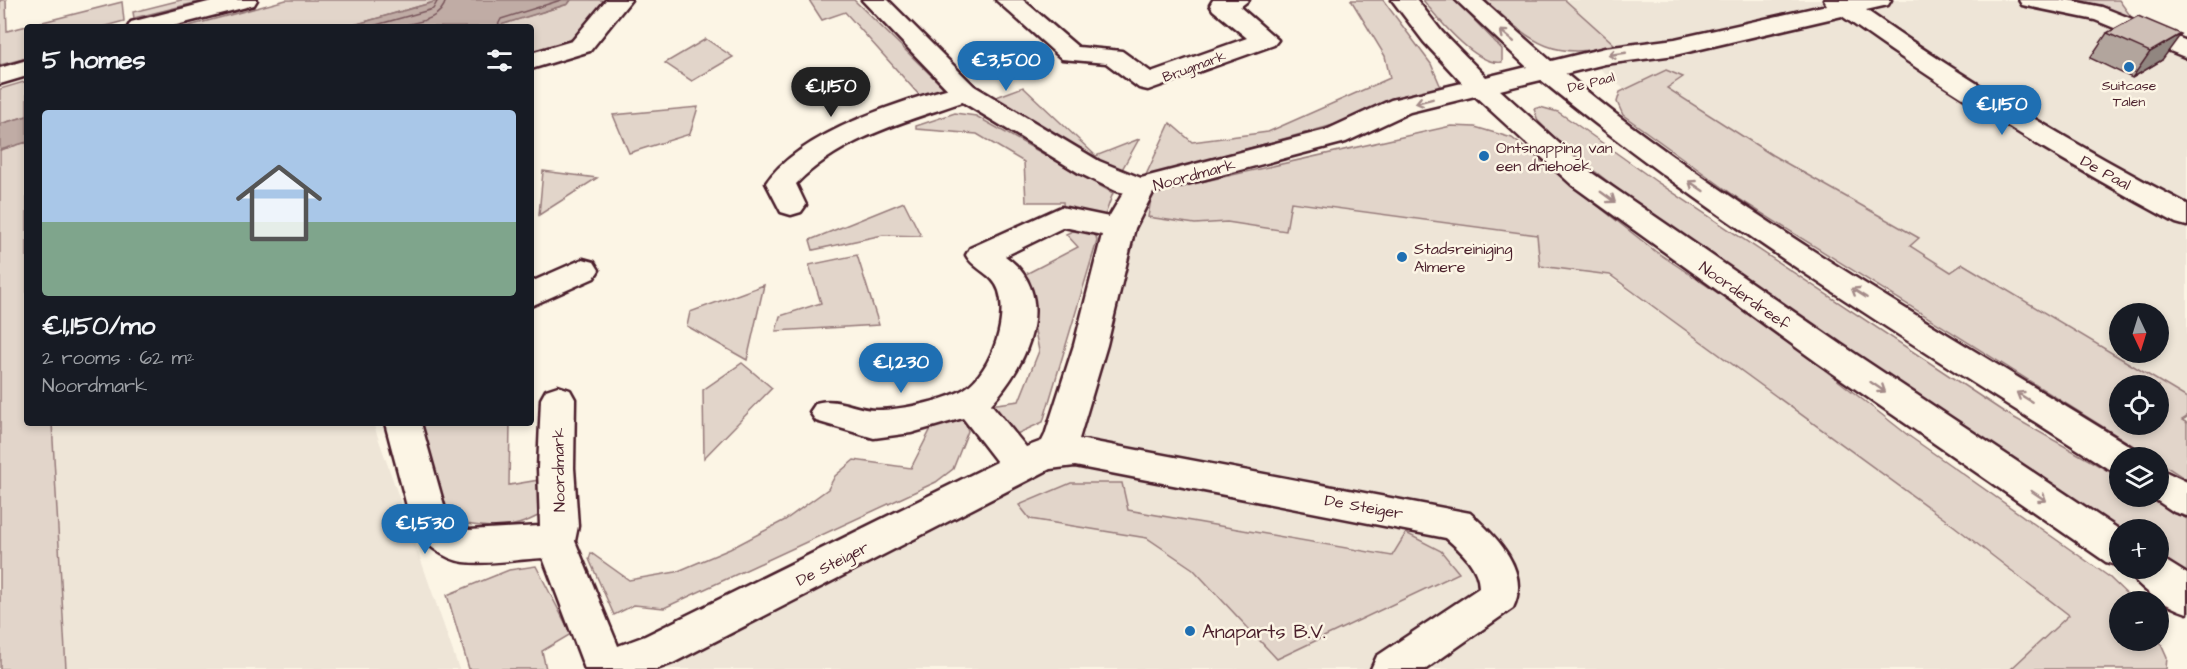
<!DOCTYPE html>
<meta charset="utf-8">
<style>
:root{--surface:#171b24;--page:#20242c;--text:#f1f3f6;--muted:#9ea1a6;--line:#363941;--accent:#1f6fb2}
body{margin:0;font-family:"Architects Daughter",sans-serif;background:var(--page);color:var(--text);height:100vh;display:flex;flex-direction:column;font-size:22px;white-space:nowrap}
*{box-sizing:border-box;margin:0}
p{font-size:20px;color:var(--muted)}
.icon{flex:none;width:33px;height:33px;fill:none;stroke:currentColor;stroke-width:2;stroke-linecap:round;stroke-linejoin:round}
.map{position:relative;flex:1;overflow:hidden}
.details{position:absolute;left:24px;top:24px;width:510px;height:402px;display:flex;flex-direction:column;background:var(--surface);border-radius:6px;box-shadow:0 3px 9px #0003}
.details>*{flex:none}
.needle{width:39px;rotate:176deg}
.buttons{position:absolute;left:2109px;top:303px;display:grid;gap:12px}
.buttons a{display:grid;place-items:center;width:60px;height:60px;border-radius:50%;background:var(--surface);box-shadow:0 3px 9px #0003;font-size:30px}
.price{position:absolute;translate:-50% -51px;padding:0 14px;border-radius:21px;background:var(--accent);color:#fff;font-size:20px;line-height:39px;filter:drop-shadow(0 2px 3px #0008)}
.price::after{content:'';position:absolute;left:50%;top:36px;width:18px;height:14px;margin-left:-9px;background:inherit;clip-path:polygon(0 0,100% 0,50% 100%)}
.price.active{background:#222;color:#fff}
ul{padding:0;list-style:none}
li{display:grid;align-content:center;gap:12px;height:318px;padding:0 18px}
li+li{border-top:2px solid var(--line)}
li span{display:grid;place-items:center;height:186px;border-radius:6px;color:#555}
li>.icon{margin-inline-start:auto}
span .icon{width:108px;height:108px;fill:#fffc;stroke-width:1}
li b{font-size:26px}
h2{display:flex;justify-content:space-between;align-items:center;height:72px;padding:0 18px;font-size:26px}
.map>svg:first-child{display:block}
.built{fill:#eee5d7;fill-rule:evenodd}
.green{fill:#e2d5ca;stroke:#967a7a;stroke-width:1.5;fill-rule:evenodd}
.water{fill:#c0aca5;stroke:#917474;stroke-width:1.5}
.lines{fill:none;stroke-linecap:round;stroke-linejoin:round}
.shore{stroke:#79575c;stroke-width:1.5}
.street-casing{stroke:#4a1f2b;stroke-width:5}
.secondary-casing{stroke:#4a1f2b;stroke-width:5}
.street{fill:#fcf5e5;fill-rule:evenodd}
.secondary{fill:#fcf5e5;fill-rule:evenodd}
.wall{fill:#b2a59d;stroke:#4a1f2b;stroke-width:1.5}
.shaded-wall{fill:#918680;stroke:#4a1f2b;stroke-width:1.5}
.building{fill:#cfc0b7;stroke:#4a1f2b;stroke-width:1.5}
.oneway{stroke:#a38a88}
.poi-dot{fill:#1f6fb2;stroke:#fcf5e5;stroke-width:2}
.labels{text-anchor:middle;stroke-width:5;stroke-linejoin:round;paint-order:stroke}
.far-street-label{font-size:14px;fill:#4a1f2b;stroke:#fcf5e5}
.far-poi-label{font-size:14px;fill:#4a1f2b;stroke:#fcf5e5}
.poi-label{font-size:16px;fill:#4a1f2b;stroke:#fcf5e5;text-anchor:start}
.street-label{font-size:16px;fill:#4a1f2b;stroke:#fcf5e5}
.near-poi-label{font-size:20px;fill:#4a1f2b;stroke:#fcf5e5;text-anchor:start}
</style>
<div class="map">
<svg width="2187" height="669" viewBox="0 0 2187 669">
<rect width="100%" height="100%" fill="#fcf5e5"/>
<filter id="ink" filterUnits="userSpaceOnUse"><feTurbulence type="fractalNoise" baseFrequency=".0167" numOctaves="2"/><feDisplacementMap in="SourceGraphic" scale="12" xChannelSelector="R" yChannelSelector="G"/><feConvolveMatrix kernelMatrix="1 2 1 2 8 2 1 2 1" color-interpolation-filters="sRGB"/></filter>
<g filter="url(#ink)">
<path class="built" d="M1520,0H2115L2135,32L2187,55V452L2158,424V386H2120L1668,127ZM2120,314H2158V352H2120Z
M1276,181L1531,221L2120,640L2164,669H630L1083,429L1145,199Z
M0,398L27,423H373L459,669H0Z"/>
<path class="green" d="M0,0H6L7,31L122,2L124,21L102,27H27V58L0,65Z
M181,0H206L134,18L133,12Z
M286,0H441L347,27H185Z
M571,0H608L571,44L531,54V27H494L568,4Z
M809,0H854L944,88L921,97L845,12L822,20Z
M1351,0H1383L1431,64L1440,85L1430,95L1337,124L1145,177L1170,123L1192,142L1268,132L1390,78L1385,56Z
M1423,0H1455L1502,49V62C1477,67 1438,19 1423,0Z
M1485,0H1565L1615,45C1551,63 1530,40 1485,0Z
M2053,0H2119L2132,18Z
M706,39L733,57L692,81L665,63Z
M1666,70L1683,77L1667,88L1772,155L1919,238L1910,246L1951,272L1963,264L2187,398V417L2182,420L2187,423V480L2159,462L2158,458L2151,457L1739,199L1623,115L1617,102L1620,92ZM2120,386H2158V424H2120Z
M27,81V116L0,124V89Z
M1023,87L1096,156L1139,139L1120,173L991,99Z
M698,107L690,134L629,153L613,115Z
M1540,107L1558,112L1573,122L1657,182L2004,412L2119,477L2120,496L2152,497L2187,519V580L2159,561L2158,530H2120L2119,534L1670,230L1565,148L1538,121L1534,109Z
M955,113L976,116L1113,193L1104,218L1064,214L1063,202H1026L1024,162L977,134L916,129V126Z
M1451,126L1475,127L1512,138L1655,251L1779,334L1909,436L2108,576L2134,601L2120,602V640L2159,639L2167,657L2166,669H2011L2069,615L1954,526L1610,275L1540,266L1537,235L1291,202L1286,231L1227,222L1195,224L1148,217L1152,193Z
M27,142V423H52L66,669H0V150Z
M543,171L597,178L539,215Z
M904,202L921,236L883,235L813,250L810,240Z
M1081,227L1095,231L1097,241L1043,422L1010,437L989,405L1019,401L1039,351L1024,275L1078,247L1066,234Z
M857,255L879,325L776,331L780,316L821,303L809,265Z
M764,285L747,360L687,326L690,312Z
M742,363L772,388L704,458L703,390Z
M949,414L965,420L968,431L953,469L936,482L664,608L634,605L614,615L589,559L591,553L629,580L676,572L730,549L785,520L828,489L835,476L854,460L911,468L937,417Z
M416,423H510L509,485L545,479L538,516C504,534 484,526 447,521Z
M1071,483H1122L1128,510L1392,556L1406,533L1441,551L1459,573L1277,659L1193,569L1147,538L1030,519L1019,505Z
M536,566L571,634L542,651L546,669H469L447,595L509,570Z"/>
<path class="water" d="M441,0H571L568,4L494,27H347Z
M27,116V142L0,150V124Z"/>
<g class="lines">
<path class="shore" d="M369,27L433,9L438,0
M396,27C415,22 440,22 446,0
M497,27L501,19L561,0"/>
<defs>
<path id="street" d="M606,0H631L590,51L531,69V53L572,41Z
M996,0H1023L1078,47L1122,51L1151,72L1247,38L1213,10L1210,5L1213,0H1249L1240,7L1278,40L1274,45L1148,90L1139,88L1106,63L1062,59Z
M1824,0H1891L1888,5L1866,10C1969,82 2076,146 2187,204V226L2176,223C2061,161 1949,93 1842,16L1675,55L1605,64L1548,78L1539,76L1535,70L1539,64L1605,48L1675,39L1827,5Z
M2019,0H2068L2102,7L2187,41V58L2095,20L2022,5Z
M965,84L974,86L978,92L974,98C912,120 844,135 796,184L806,205L801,212L791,215L781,212L766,183C800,132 908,98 965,84Z
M1141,178L1151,180L1156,187L1135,228L1107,345L1079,439L1470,513C1497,537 1531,571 1513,608L1426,669H1371L1377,656L1479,588C1479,567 1461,551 1446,538L1075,466L1050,469L673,663L657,669H585L543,558C518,559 489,565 464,562C445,560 420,541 412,525L385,423H421L447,516L469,530L540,526L538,468L541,399L546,390L558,386L570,390L575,399L574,468L578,526L575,541L618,646L645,636L997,462L963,418L911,433L874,438L816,421L810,412L816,403C838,396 856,411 878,410C900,410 939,402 959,392C989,378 1009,322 999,291C994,274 974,270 966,255L970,248L1061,207L1109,217L1131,180ZM1064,227L1102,235L1074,345L1045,435L1042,441L1026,447L991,404C1028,365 1060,294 1005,256Z
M583,259L594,262L599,270L594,278L531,306V282Z"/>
<path id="secondary" d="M216,0H257L254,5L169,27H128L131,22Z
M862,0H888L974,86L1099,161L1141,178L1326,130L1391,100L1462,83L1424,42L1392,0H1417L1442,32L1486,77L1527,67L1456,0H1482C1531,44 1578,86 1630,125C1790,244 1964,343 2133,448L2138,458H2120V472L2107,468C1914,344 1719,226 1541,80L1500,90L1592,173L1842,345L2120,530V566L2106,562L1818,363L1572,185L1475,96L1410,112L1346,142L1141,196L1116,191L1079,173L956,98Z
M27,60V76L0,84V68Z
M2158,468L2187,482V516L2174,512L2150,496H2158Z
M2158,556L2187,574V613C2166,606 2137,589 2127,568H2158Z"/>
</defs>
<use href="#street" class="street-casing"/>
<use href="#secondary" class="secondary-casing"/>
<use href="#street" class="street"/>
<use href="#secondary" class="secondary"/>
</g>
<path class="wall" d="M2138,16L2162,60L2132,78L2090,58L2107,33Z"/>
<path class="shaded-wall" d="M2181,34L2162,60L2132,78L2150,52Z"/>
<path class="building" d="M2138,16L2181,34L2150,52L2107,33Z"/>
<defs><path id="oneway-shaft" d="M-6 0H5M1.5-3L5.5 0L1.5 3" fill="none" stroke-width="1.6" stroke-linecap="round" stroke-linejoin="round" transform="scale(1.5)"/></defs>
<g class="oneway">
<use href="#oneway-shaft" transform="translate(1507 36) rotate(-140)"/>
<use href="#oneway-shaft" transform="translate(1617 54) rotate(172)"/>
<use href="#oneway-shaft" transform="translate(1424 101) rotate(166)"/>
<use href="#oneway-shaft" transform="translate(1696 186) rotate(-146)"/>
<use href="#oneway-shaft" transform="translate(1608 197) rotate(36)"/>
<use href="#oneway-shaft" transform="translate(1859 293) rotate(-148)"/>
<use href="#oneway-shaft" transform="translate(1878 387) rotate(34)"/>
<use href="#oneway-shaft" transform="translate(2024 397) rotate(-148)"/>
<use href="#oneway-shaft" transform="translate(2039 496) rotate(34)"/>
</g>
</g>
<g class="poi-dot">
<circle cx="2129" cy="67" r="6"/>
<circle cx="1484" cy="156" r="6"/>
<circle cx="1402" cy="257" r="6"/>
<circle cx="1190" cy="631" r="6"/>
</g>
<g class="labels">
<g class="far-street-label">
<text transform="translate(1194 66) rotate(-20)" y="5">Brugmark</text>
<text transform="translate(1591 82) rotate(-14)" y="5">De Paal</text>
</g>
<g class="far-poi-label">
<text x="2129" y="90">Suitcase<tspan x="2129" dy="16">Talen</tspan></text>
</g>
<g class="poi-label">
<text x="1496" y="153">Ontsnapping van<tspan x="1496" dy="18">een driehoek</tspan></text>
<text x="1414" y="254">Stadsreiniging<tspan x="1414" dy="18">Almere</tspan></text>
</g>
<g class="street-label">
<text transform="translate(2106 172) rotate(29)" y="6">De Paal</text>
<text transform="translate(1194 174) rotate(-15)" y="6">Noordmark</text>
<text transform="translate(1745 295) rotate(35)" y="6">Noorderdreef</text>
<text transform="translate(558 470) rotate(-91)" y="6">Noordmark</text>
<text transform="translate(1364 506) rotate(10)" y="6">De Steiger</text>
<text transform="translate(832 563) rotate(-27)" y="6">De Steiger</text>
</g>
<g class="near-poi-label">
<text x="1202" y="638">Anaparts B.V.</text>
</g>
</g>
</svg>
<div class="buttons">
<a><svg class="needle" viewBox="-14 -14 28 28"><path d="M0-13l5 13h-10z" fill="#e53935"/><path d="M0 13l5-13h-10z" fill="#9ea1a6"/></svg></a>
<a><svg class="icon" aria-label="locate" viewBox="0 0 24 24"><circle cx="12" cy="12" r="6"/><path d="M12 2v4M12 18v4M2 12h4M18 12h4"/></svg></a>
<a><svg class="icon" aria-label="layers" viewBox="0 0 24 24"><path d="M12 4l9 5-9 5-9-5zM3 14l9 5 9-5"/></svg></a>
<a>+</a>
<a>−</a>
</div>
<b class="price" style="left:1006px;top:92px">€3,500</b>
<b class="price active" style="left:831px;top:118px">€1,150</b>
<b class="price" style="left:2002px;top:136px">€1,150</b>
<b class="price" style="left:901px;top:394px">€1,230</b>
<b class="price" style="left:425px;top:555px">€1,530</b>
<section class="details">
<h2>5 homes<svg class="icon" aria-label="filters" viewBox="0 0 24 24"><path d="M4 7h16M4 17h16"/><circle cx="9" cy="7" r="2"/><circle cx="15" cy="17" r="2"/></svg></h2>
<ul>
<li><span style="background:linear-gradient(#a9c7e8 60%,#7fa58c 0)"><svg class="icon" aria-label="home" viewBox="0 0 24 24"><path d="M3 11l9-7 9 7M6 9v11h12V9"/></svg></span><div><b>€1,150/mo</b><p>2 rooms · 62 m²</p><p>Noordmark</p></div></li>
</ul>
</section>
</div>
